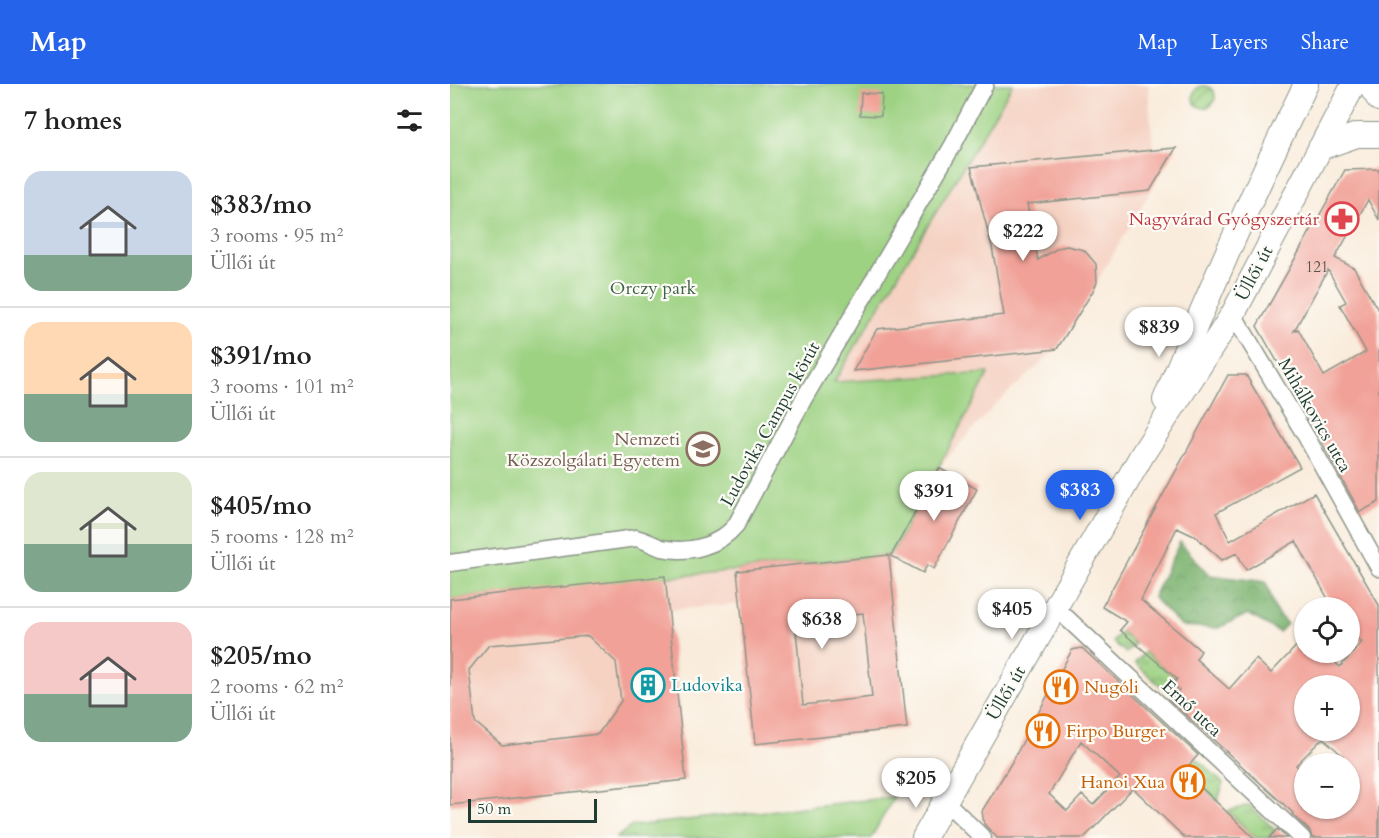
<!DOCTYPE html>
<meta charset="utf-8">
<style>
:root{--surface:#fff;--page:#f6f6f6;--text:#222;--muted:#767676;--line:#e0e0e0;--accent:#2563eb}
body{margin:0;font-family:Cardo,serif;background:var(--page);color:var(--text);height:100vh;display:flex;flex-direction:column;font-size:22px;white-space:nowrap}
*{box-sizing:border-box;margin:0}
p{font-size:20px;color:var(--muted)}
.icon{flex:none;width:33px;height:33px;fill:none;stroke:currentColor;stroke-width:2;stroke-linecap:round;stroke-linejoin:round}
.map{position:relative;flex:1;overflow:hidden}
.side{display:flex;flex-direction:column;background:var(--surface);width:450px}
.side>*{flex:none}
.tools{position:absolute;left:844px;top:513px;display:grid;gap:12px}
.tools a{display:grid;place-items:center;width:66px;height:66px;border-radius:50%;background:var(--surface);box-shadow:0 2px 4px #0004;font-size:30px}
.scale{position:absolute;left:18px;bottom:15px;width:129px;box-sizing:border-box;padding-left:6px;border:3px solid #1f3d34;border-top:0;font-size:16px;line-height:21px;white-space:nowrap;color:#1f3d34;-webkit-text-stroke:4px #fdfcf7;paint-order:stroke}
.price{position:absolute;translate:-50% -51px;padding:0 14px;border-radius:21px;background:#fff;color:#222;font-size:20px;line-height:39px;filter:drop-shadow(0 2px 3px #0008)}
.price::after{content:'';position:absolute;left:50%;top:36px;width:18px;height:14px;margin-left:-9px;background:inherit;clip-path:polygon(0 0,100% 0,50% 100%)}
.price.on{background:var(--accent);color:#fff}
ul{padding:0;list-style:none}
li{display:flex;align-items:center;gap:18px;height:150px;padding:0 24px}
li+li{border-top:2px solid var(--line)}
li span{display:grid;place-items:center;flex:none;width:168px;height:120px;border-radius:18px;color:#555}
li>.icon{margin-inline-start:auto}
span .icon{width:72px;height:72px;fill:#fffc;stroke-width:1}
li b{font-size:26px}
h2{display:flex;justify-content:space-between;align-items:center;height:72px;padding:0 24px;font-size:26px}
header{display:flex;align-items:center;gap:36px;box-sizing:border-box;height:84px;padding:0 30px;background:var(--accent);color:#fff}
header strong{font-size:28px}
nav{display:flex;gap:33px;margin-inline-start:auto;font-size:21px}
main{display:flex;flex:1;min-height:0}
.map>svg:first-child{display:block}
.built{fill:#f5d2c2}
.grass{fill:url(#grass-tufts);stroke:#5e885c;stroke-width:1.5}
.forest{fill:url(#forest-crowns);stroke:#4e7852;stroke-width:1.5}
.park{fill:#9ed283;stroke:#5e885c;stroke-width:1.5}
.garden{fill:url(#garden-furrows);stroke:#5e885c;stroke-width:1.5}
.building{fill:#f1a197;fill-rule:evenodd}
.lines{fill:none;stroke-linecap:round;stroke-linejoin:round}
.street-casing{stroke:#8c9488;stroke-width:19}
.secondary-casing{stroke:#8c9488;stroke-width:26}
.street{stroke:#fff;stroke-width:16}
.secondary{stroke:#fff;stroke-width:24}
.labels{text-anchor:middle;stroke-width:4.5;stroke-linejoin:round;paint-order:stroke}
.number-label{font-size:15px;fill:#54564d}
.health-label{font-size:18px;fill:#be3a42;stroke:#fdfcf7;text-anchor:end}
.street-label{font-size:18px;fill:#1f3d34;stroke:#fdfcf7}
.park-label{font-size:18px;fill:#3f6248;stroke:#fdfcf7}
.education-label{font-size:18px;fill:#785e54;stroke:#fdfcf7;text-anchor:end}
.culture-label{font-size:18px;fill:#0d838f;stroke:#fdfcf7;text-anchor:start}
.food-label{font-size:18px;fill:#c56008;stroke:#fdfcf7;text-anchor:start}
</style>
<header>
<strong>Map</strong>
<nav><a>Map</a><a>Layers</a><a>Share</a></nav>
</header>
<main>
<section class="side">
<h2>7 homes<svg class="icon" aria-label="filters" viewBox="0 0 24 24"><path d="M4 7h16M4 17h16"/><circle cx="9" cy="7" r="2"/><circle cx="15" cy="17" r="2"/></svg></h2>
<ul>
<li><span style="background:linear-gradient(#c9d6e8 70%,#7fa58c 0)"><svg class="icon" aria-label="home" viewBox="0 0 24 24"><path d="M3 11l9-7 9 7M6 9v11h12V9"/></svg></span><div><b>$383/mo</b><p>3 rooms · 95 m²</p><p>Üllői út</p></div></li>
<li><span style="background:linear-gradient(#ffd9b3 60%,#7fa58c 0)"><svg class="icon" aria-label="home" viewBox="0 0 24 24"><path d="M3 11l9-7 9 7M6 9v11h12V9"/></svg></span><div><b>$391/mo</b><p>3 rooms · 101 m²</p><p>Üllői út</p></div></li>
<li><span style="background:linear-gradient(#dfe7d0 60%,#7fa58c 0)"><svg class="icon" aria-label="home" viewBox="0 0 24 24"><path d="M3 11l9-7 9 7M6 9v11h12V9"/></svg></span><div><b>$405/mo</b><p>5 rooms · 128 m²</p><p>Üllői út</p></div></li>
<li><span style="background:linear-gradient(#f6c9c9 60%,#7fa58c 0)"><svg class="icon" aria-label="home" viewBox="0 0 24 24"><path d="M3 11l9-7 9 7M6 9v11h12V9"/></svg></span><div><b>$205/mo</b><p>2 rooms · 62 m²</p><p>Üllői út</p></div></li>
</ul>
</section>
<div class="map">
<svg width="929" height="754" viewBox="0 0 929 754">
<defs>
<pattern id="grass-tufts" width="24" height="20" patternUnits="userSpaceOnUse" patternTransform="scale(1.5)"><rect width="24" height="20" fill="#9ed283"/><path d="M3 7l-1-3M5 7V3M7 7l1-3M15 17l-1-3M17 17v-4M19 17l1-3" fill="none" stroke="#80ac6c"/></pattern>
<pattern id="forest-crowns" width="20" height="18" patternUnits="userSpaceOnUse" patternTransform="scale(1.5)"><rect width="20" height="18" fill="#7eb471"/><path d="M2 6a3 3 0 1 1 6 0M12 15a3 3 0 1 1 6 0" fill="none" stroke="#67945e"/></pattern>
<pattern id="garden-furrows" width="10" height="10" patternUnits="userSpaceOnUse" patternTransform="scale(1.5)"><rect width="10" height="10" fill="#9ed283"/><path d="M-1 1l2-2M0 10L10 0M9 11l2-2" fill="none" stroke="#80ac6c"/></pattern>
</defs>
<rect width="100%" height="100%" fill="#fdfcf7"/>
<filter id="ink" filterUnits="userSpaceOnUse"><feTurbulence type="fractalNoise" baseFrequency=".0167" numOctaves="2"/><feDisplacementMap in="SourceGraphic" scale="12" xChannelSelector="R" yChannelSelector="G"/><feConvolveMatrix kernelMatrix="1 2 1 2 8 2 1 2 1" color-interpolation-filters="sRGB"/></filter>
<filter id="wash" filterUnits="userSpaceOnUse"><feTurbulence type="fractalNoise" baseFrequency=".008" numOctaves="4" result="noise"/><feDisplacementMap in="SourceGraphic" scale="24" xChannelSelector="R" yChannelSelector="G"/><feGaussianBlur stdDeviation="1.35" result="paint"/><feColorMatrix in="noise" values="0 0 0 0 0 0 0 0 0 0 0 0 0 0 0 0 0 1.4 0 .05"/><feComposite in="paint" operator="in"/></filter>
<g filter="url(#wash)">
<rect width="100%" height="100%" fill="#f9ecdc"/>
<path class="built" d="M0,0H698L703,66L726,64L607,265L547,319L489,383L527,405L484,485L477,481L473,489L444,474L449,464L446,463L439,471L457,644L305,660L290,520L219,526L236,696L0,721Z"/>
<path class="grass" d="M671,548L685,560L676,569L663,558Z
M695,568L725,593L715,606L685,579Z
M747,675L773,699L768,717L736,687Z
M799,721L825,746L818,754H806L778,727Z"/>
<path class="forest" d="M730,458L759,491L816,498L826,528L837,540L829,548L798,530L768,544L731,542L703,513Z"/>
<path class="park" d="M0,0H563L384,298L539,289L446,462L439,471L0,515Z
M444,713L421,754H166L182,742Z"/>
<path class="garden" d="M743 13a11 11 0 1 1 22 0a11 11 0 1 1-22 0Z"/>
<g id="blocks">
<path class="building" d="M411,9L432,10L431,32L410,31Z
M726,64L700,107L577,120L588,176L608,164L617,162L634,166L646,180L647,198L643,207L607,265L403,287L427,245L554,231L542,163L521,83Z
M929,85V136L918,116L885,174L904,184L929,228V418L910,428L870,355H871L807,242L895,86ZM878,186L896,218L890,221L916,268L874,292L848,245L844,247Z
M778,291H796L850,383L766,429L780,457L864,409L929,521V754H862L860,747L842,730L843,729L720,616L729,606L723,600L727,595L670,546L677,538L652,523ZM727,444L746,453L772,476L787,469L796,486L846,457L883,524H900V548L912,558L890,583L874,568H855V553L821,589L806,575L779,605L746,575L751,567L691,516ZM855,602H900V646H855ZM873,654L893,672L886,680H900V724H855V690L846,681Z
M489,384L527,405L484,485L477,481L473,489L441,472Z
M439,471L457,644L305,660L287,487ZM413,529L422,613L353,621L345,536Z
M215,492L236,696L0,721V515ZM138,552L166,578L171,617L148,650L52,661L25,638L19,586L39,561Z
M632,564L748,671L734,687L804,754H735L683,704L634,754H547L534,740L532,727L562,678L622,566ZM631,657L670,693L643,721L632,711L617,727L599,710Z
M827,745L837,754H819Z"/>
</g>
</g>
<g filter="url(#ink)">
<use href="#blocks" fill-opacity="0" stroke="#8c9488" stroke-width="1.5"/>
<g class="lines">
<defs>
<path id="street" d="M783,230L857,354L929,484
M0,479L186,454C195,456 203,461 212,464C239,470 269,462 286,441L353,316L503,61L535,0
M605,523L852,754
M495,717L533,754"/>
<path id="secondary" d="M919,0L929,15
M870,64L907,51H929
M715,316C758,209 805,104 856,0
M474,754L692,371L783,230L904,0"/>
</defs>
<use href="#street" class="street-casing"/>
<use href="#secondary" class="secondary-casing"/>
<use href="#street" class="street"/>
<use href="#secondary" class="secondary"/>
</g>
</g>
<defs>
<symbol id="pharmacy-ring" viewBox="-11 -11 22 22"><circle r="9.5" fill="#fdfcf7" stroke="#e0444e" stroke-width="1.5"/><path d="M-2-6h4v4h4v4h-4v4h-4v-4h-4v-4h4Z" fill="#e0444e"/></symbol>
<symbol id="university-ring" viewBox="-11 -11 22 22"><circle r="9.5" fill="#fdfcf7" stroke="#8d6e63" stroke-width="1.5"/><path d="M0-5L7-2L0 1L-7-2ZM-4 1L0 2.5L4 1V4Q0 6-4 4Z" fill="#8d6e63"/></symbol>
<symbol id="building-ring" viewBox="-11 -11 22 22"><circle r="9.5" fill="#fdfcf7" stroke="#0f9aa8" stroke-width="1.5"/><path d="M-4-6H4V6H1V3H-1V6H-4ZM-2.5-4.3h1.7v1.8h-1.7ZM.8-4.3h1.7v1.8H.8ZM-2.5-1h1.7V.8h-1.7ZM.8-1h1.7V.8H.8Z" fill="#0f9aa8"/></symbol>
<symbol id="restaurant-ring" viewBox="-11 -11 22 22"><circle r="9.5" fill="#fdfcf7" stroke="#e8710a" stroke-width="1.5"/><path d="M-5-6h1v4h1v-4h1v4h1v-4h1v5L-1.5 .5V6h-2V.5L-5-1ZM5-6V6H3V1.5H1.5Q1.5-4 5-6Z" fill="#e8710a"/></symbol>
</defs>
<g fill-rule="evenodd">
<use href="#pharmacy-ring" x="873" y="116" width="38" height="38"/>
<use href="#university-ring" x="234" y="346" width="38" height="38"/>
<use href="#building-ring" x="179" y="582" width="38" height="38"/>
<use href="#restaurant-ring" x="592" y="584" width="38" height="38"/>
<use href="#restaurant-ring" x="574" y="628" width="38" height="38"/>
<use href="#restaurant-ring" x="719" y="679" width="38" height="38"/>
</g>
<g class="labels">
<g class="number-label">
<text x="867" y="188">121</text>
</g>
<g class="health-label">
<text x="869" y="141">Nagyvárad Gyógyszertár</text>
</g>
<g class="street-label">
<text transform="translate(804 189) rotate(-62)" y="6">Üllői út</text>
<text transform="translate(865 331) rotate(60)" y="6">Mihálkovics utca</text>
<text transform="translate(320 340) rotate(-61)" y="6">Ludovika Campus körút</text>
<text transform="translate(556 609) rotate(-60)" y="6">Üllői út</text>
<text transform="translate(742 624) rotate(43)" y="6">Ernő utca</text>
</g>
<g class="park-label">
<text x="203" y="210">Orczy park</text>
</g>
<g class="education-label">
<text x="230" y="361">Nemzeti<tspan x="230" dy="21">Közszolgálati Egyetem</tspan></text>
</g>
<g class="culture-label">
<text x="221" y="607">Ludovika</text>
</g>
<g class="food-label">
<text x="634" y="609">Nugóli</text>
<text x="616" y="653">Firpo Burger</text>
<text x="715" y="704" text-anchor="end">Hanoi Xua</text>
</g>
</g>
</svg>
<div class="tools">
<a><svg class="icon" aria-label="locate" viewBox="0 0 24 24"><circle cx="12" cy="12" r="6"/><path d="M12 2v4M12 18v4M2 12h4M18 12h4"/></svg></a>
<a>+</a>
<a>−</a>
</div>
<div class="scale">50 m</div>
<b class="price" style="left:573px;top:178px">$222</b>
<b class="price" style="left:709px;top:274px">$839</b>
<b class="price on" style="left:630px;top:437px">$383</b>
<b class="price" style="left:484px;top:438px">$391</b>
<b class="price" style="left:562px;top:556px">$405</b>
<b class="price" style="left:372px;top:566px">$638</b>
<b class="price" style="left:466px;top:725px">$205</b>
</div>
</main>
